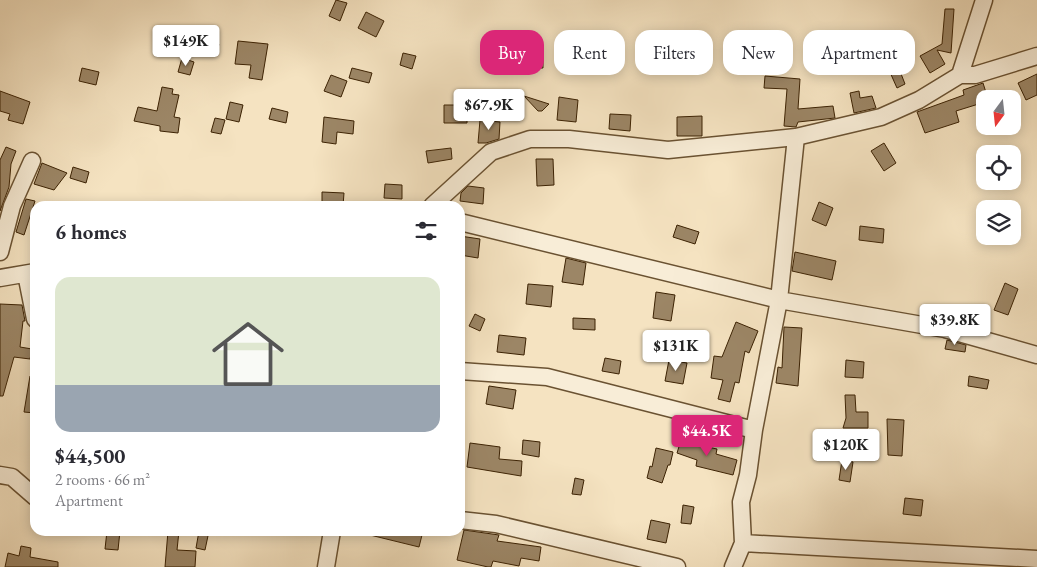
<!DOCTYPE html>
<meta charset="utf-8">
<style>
:root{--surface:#fff;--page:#f2f2f3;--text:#2b2b33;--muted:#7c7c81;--line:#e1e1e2;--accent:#db2777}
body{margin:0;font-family:"EB Garamond",serif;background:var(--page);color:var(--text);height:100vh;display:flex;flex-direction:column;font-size:19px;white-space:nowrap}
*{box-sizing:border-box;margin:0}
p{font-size:16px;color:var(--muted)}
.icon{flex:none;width:28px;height:28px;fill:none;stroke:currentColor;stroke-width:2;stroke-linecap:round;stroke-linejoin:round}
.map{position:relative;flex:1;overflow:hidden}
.details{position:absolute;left:30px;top:201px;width:435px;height:335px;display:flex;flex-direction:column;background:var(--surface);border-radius:15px;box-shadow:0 2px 12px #0003}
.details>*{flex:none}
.guide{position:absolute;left:480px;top:30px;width:475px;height:45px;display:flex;gap:10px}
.needle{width:32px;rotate:195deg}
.tools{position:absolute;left:976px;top:90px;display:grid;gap:10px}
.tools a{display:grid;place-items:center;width:45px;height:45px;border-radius:10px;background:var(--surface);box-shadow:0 2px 12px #0003;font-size:25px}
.price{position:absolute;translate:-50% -42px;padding:0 11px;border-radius:5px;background:#fff;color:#222;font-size:16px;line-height:32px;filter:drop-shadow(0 1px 2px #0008)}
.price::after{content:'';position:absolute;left:50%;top:30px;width:15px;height:11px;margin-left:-8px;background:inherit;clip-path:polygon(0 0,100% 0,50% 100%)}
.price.active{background:var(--accent);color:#fff}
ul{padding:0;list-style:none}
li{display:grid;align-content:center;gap:10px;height:265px;padding:0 25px}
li+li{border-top:1px solid var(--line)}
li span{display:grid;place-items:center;height:155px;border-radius:15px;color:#555}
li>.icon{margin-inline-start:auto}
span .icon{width:90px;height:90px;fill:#fffc;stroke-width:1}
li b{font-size:21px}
h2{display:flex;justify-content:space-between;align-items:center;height:60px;padding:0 25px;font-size:21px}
.pill{padding:0 18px;border-radius:15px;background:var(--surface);box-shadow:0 2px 12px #0003;font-size:18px;line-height:45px}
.pill.active{background:var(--accent);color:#fff}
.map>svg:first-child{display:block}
.building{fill:#9c8666;stroke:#3c2203}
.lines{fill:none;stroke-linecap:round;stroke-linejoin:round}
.minor-casing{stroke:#6a5232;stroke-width:19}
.minor{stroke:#f8edd7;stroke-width:16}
</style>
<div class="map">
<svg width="1037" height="567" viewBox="0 0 1037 567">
<rect width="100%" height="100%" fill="#f5e3c1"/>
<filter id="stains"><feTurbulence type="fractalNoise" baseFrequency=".004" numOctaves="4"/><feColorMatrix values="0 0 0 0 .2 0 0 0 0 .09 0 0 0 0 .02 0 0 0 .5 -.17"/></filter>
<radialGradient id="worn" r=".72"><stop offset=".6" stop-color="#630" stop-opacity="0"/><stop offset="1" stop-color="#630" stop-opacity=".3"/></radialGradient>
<path class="building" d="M336,0L347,3L340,21L329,16Z
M945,9H954L951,53L937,50L945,64L930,73L920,56L942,44Z
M366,12L384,21L376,37L358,28Z
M202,40L219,44L217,53L200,50Z
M238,41L268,44L262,80L249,78L251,65L235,64Z
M403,53L416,56L412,69L400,65Z
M543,57V68H523L522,58Z
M182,58L194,62L190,75L178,72Z
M898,66L905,84L897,88L889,70Z
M82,68L99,72L96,85L79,81Z
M352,68L372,73L369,83L349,78Z
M1037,74V95L1026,100L1018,83Z
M331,75L347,81L341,97L324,91Z
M765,76L800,79L798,109L833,106L835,118L798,122L796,127L784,126L787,89L764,88Z
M983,83L988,99H985V102L956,111L959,122L925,133L917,112L964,95L963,90Z
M162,87L173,89L172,94L179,95L174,117L180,118L178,133L160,131V126L134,121L138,107L157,111Z
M0,91L30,102L23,124L8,120L10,114L0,111Z
M859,91L860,98L872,96L876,108L854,113L850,93Z
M524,96L549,104L542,111H538Z
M559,97L578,100L576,122L557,120Z
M230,102L243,105L239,122L226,119Z
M444,105H467V123H444Z
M272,108L288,112L286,123L269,119Z
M610,114L631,115L630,131L609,129Z
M702,116V136H677V117Z
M324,117L354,121L353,134L337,132L336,144L322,142Z
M215,118L225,120L221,134L211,132Z
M480,120L500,122L499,139L486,143H478Z
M884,143L896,163L884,171L871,151Z
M6,147L16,151L11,164L9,187L0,211V160Z
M451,148L452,159L428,163L426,151Z
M536,159H553L554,185L537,186Z
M42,163L67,173L54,190L34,184Z
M73,167L89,172L86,183L70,178Z
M385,184L402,185V199L384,198Z
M468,186L484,188L483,204L460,201L461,193Z
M322,192L344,193L343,206H322Z
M26,199L35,201L24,235L16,232Z
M819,202L833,208L826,226L812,220Z
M677,225L699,232L695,244L673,237Z
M860,226L884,229L883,243L859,240Z
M460,236L480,239L478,258L460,255Z
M795,252L836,261L832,280L792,271Z
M566,258L586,263L583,285L562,282Z
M1005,283L1018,289L1008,315L994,310Z
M528,284L553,286L551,307L526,304Z
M656,292L675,295L671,321L653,318Z
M0,304L22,305L25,321H23L20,347L32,349L30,359L14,357L3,396H0Z
M475,314L485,319L480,331L469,326Z
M573,318L595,319V330L573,329Z
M736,322L758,331L749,353L745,351L739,383L735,382L730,402L718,399L723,380L711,378L714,356L722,357Z
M784,327L802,328L798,386L776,383L778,367L782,368Z
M499,335L526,338L524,355L497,352Z
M947,340L966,345L965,352L945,349Z
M605,358L621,361L619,374L602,371Z
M669,360L687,363L683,384L665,381Z
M846,360L864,362L863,378L845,377Z
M30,376H35V413L24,412Z
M969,376L989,380L987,389L968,386Z
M489,386L516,390L513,409L486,404Z
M845,395H855L856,412H868V428H843L846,418Z
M887,419L904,420L902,456L888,455Z
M682,437L698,443V445L717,449L716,454L737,460L733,475L696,466L697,460L677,453Z
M523,440L540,442L539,457L522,454Z
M470,443L500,447L499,459L522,461L521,476L467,467Z
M656,448L673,452L670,465H668L662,483L647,478L650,466L652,467Z
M842,460L853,462L850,482L839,480Z
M575,478L584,480L581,495L572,494Z
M905,498L923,500L921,516L903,514Z
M683,505L694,507L691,524L681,523Z
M651,520L670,524L666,543L647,539Z
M464,530L499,535L497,541L541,547L539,561L521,558L519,566L493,561L491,567H488L457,560Z
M107,531H120L118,550L105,549Z
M168,531H179L177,550L196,551L195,567H165Z
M199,531H209L205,550L196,548Z
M371,531H423L419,547L370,535Z
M21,546L31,548L30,557L58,562V567H5L8,553L19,556Z"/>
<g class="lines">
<defs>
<path id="minor" d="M960,75L984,0
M432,206L491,152L530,139H569L668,150L796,137L881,117L919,100L960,75H975L1037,56
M460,222L779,300L945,329L1037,355
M0,252L12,206L32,161
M26,274L35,319
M0,278L35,272
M460,371L547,377L754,430
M0,475L12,477L35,497
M460,520L496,524L677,567
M743,543L1037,559
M326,567L332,531
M733,567L743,543L741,502L748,475L754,430L779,300L796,137"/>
</defs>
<use href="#minor" class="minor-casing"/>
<use href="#minor" class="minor"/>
</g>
<rect width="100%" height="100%" filter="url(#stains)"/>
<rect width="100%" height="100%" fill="url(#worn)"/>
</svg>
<div class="tools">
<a><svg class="needle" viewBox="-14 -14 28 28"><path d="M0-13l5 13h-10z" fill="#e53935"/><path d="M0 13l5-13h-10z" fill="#7c7c81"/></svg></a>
<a><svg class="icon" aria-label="locate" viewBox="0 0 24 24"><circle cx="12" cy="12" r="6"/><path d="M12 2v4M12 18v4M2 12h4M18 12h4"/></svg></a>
<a><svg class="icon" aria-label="layers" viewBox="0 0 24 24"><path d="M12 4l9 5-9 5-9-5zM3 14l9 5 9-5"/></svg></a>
</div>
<b class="price" style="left:186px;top:67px">$149K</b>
<b class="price" style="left:489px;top:131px">$67.9K</b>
<b class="price" style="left:955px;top:346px">$39.8K</b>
<b class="price" style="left:676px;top:372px">$131K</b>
<b class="price active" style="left:707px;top:457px">$44.5K</b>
<b class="price" style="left:846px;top:471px">$120K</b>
<div class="guide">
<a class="pill active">Buy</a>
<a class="pill">Rent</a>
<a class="pill">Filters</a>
<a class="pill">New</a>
<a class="pill">Apartment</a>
</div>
<section class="details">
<h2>6 homes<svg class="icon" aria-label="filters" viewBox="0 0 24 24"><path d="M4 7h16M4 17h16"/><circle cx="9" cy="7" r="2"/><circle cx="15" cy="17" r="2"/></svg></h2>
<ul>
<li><span style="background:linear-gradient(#dfe7d0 70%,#9aa5b1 0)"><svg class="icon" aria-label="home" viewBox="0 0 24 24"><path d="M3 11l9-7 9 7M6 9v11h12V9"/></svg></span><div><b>$44,500</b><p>2 rooms · 66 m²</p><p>Apartment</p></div></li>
</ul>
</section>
</div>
